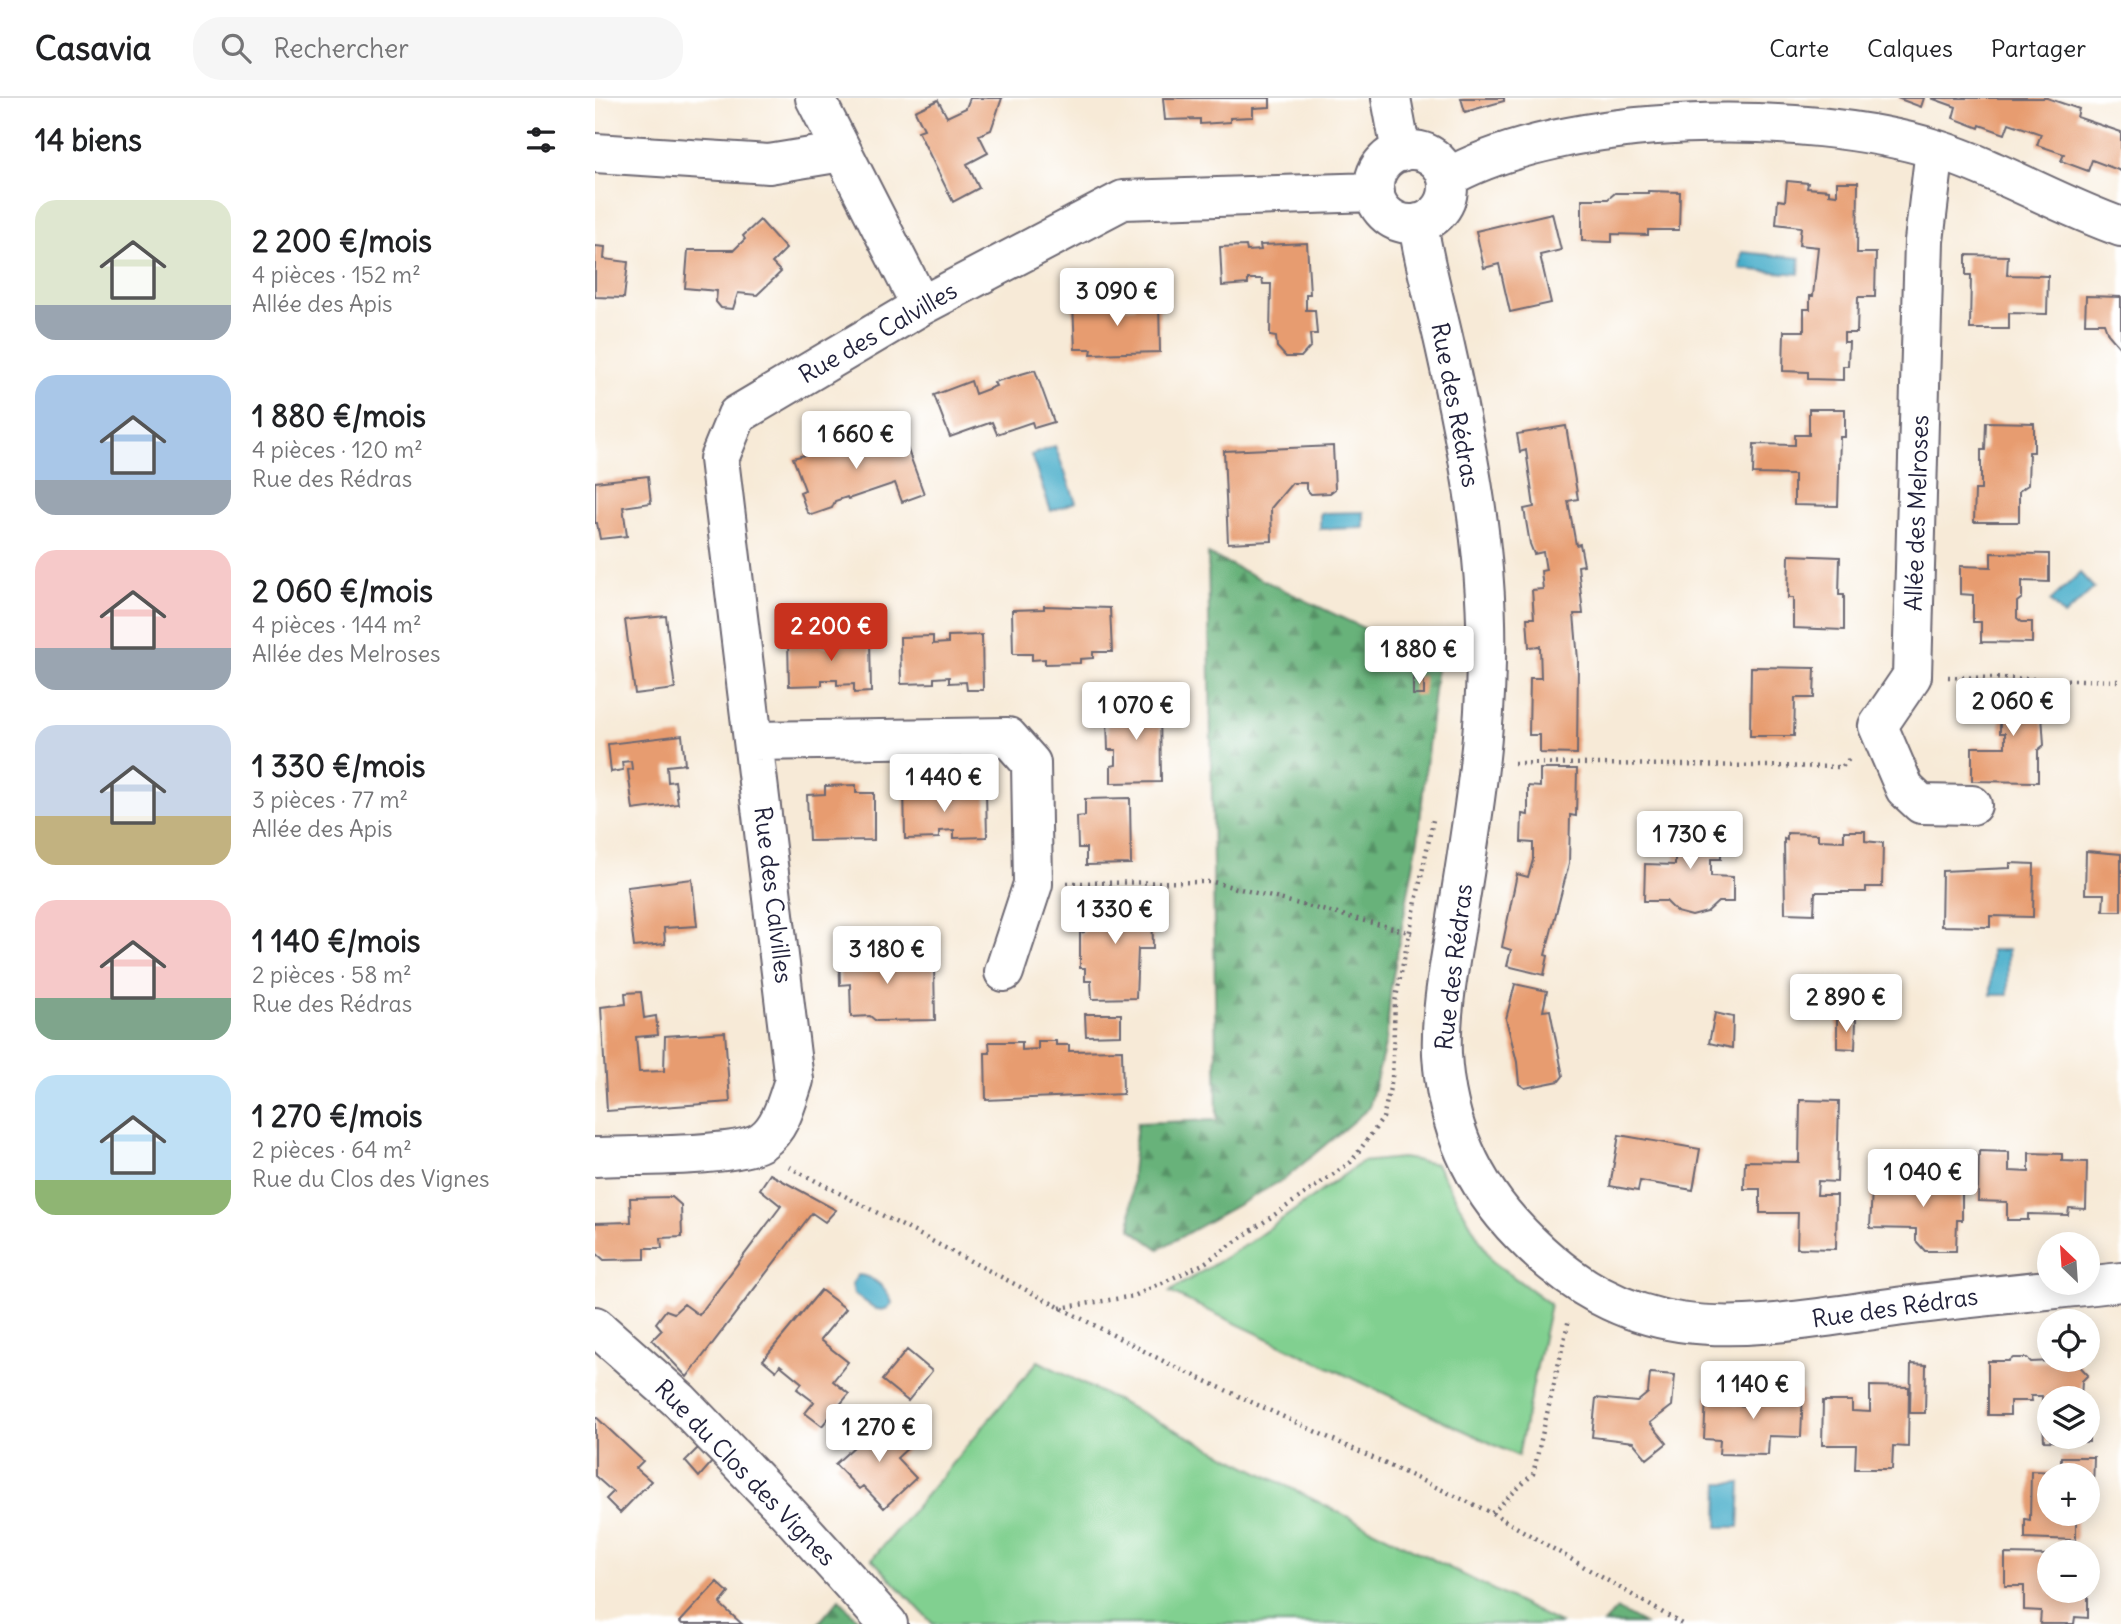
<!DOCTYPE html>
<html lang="fr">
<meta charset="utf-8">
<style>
:root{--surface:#fff;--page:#f6f6f6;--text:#202124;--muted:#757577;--line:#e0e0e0;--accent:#c8321e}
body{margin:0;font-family:Delius,sans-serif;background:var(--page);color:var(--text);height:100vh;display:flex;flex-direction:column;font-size:26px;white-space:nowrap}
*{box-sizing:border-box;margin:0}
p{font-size:23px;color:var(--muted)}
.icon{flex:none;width:38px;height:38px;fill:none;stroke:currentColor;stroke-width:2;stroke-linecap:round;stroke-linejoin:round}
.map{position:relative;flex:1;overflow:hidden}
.panel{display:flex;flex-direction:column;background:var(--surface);width:595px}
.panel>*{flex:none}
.needle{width:46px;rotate:335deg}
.fabs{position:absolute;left:1442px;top:1134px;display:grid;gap:14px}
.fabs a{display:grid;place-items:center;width:63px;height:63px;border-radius:50%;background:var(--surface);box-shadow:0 4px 18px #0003;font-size:35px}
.price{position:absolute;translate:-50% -60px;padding:0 16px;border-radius:7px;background:#fff;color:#222;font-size:23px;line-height:46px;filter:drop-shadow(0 2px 4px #0008)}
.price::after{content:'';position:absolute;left:50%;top:42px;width:21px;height:16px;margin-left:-10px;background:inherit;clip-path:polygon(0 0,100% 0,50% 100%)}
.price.on{background:var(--accent);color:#fff}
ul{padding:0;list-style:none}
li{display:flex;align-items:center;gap:21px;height:175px;padding:0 35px}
li span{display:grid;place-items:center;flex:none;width:196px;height:140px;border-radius:21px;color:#555}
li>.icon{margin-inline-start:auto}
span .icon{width:84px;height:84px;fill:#fffc;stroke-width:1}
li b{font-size:30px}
h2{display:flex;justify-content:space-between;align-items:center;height:84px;padding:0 35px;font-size:30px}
header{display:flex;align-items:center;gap:42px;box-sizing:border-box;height:98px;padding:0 35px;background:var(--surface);border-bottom:2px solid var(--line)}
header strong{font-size:33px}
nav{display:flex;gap:38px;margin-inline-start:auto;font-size:24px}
.search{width:490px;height:63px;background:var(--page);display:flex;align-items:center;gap:18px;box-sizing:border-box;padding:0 24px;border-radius:28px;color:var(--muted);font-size:26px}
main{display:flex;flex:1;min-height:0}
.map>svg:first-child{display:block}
.green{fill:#81d090;stroke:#527966;stroke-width:2}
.forest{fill:url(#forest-firs);stroke:#456a5a;stroke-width:2}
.water{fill:#4aaeca;stroke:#366882;stroke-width:2}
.building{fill:#e79c70}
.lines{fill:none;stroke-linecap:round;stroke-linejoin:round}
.minor-casing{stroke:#6d6872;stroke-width:42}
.path{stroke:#6d6872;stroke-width:4.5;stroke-dasharray:2 5;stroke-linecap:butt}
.minor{stroke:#fff;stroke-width:38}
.labels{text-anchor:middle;stroke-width:6;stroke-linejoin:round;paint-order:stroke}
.street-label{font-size:24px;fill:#22223b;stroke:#fff}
</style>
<header>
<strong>Casavia</strong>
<div class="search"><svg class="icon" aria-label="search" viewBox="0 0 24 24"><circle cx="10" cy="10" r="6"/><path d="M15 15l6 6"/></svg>Rechercher</div>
<nav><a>Carte</a><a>Calques</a><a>Partager</a></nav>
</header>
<main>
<section class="panel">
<h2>14 biens<svg class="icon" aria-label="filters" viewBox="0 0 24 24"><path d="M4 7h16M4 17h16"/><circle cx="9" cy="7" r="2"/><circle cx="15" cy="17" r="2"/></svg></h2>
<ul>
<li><span style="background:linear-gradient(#dfe7d0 75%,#9aa5b1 0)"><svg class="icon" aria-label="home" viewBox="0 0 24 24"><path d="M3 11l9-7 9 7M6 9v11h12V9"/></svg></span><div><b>2 200 €/mois</b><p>4 pièces · 152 m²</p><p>Allée des Apis</p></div></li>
<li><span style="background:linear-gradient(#a9c7e8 75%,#9aa5b1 0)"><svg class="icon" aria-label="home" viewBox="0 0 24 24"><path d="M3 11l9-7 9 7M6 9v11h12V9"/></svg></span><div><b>1 880 €/mois</b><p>4 pièces · 120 m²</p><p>Rue des Rédras</p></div></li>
<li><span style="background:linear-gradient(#f6c9c9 70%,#9aa5b1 0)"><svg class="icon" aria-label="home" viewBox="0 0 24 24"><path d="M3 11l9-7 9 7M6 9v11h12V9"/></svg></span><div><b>2 060 €/mois</b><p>4 pièces · 144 m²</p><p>Allée des Melroses</p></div></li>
<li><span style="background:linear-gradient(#c9d6e8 65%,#c2b280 0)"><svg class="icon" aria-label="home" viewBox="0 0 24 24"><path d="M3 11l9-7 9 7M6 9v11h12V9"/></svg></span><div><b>1 330 €/mois</b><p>3 pièces · 77 m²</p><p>Allée des Apis</p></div></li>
<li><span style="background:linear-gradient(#f6c9c9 70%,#7fa58c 0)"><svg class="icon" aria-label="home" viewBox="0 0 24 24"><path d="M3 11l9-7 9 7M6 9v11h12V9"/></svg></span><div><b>1 140 €/mois</b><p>2 pièces · 58 m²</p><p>Rue des Rédras</p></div></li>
<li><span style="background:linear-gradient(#bfe0f5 75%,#8fb573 0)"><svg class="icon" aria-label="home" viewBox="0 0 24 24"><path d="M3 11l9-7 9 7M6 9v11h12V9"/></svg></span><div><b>1 270 €/mois</b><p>2 pièces · 64 m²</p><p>Rue du Clos des Vignes</p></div></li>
</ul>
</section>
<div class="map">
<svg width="1526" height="1526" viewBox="0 0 1526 1526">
<defs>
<pattern id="forest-firs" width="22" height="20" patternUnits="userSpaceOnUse" patternTransform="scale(1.75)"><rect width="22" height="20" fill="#68b27a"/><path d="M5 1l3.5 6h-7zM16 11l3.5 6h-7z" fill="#559065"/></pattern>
</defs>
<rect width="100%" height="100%" fill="#fff"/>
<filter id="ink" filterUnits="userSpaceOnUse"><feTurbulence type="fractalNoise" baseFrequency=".0143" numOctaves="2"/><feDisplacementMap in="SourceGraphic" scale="14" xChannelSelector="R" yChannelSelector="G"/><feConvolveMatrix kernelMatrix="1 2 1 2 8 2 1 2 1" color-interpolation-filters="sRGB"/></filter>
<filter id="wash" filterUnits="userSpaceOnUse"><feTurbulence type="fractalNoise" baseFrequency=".00686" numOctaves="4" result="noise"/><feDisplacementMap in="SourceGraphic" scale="28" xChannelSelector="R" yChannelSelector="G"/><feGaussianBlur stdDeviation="1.57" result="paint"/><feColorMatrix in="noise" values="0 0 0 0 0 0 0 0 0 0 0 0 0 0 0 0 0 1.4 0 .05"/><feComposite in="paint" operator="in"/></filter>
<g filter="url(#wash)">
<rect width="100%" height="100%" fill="#f7ead7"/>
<path class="green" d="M807,1060L841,1066L897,1163L955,1206L923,1358L574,1194L655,1144L767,1064Z
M443,1263L966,1526H338L277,1461Z"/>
<path class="forest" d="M613,456L842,565L823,741L796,889L791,943L774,1010L691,1080L564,1151L536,1131L537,1075L542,1025L622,1022Z
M244,1501L267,1526H223Z
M1022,1511L1049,1526H1008Z"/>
<path class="water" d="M1147,154L1205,160L1204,176L1145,171Z
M460,348L481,404L456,413L436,357Z
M769,414V430L725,431V415Z
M1485,475L1499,490L1469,518L1455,503Z
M1396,852H1413V897H1396Z
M263,1177C278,1178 293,1191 297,1205L291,1212L281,1211L259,1196L257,1186Z
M1124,1385H1146L1144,1429H1123Z"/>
<g id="blocks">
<path class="building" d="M375,0H407L396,32L384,37L393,55L372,66L384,90L358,104L323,33L329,31L320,13L343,2L352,19L371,10Z
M568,0H675V9L658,10V19L635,20V24L605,26V21L570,22Z
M866,0H909V3L870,14Z
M1302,0H1329L1326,9Z
M1336,0H1452L1484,11L1482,19L1526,34V73L1497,62L1493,73L1466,63L1469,56L1442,47L1446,36L1414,25L1410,36L1385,27L1384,30L1358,20L1361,9Z
M1192,83L1213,85L1212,90L1234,92V96L1242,97V84H1263L1262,155H1281L1280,199H1263L1262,235H1249V244H1254L1253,268H1248V282L1213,281V274L1188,273L1189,233H1209V211H1215V198H1218L1223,149L1204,147L1206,129L1181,126L1183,102L1190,103Z
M1053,93L1085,94L1084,132H1053V137L1017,136V144L987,143V101H1013L1020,95H1053Z
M957,115L966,152L945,157L956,205L915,214L904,166L889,170L881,133Z
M165,122L191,151L177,165L186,174L162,197L143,195L138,211L126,210L121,204L122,193L90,190L93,152H139L150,141L148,138Z
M712,145L715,196H711V212H720L722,236H715L716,248L706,259H691L682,249L681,239L675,238L676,186H668L667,181H653V186L627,188L625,149L651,148L652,153L666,152L665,147Z
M0,148L10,149L9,161L33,164L29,200L0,199Z
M1371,157L1413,158L1412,177L1453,178L1452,216L1414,215V231H1375L1376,177H1371Z
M1491,198L1526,199V251L1513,236L1509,225H1490Z
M540,203H564L565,254L496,256L497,251H480L478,205L524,204L525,210L541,209Z
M440,272L459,324L439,330L437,324L402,336L397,324L355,339L339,297L376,283L380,296L401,288L399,284Z
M1214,311H1250V339H1245L1243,408L1199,407V377L1158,376L1159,346L1200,347V337H1214Z
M1391,324L1439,325V354H1434L1433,387L1424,393V424H1379L1380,392H1386V352H1390Z
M971,328L983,401L973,403L981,447L985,446L989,467L983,468L988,516H979L983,562L982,656L945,655V637H934L935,580H946L945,548L934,549L932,520H939L937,492L948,491L946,473L951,472L948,454L939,456L935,446L929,411L939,409L931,352L925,354L922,336Z
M258,330L264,346L274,343L285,349L289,348L287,343L307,336L329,396L307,404L300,385L253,401L252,399L240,403L237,410L217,417L212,414L205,394L210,392L198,360L233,351L230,342Z
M738,348L740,391L735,395L716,396L711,391V385H697L676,410L677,443L633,445L629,353Z
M53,378L56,405L28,409L32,438L5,441L2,425H0V384Z
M1396,455L1454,456V484L1427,483V500L1422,504V520L1427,524H1437V545L1386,544V524H1378V497L1365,496V468L1396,469Z
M1194,457L1245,459L1244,497H1249V532L1198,530V500H1193Z
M449,508L515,510L517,554H498V560L485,561V565L450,566V561L437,562V556H418L417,512L449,511Z
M71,518L80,591L40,596L30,522Z
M387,537L388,592H372L371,584L354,585V579L339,580V585L306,586L305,539L338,538V546L353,545V538Z
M275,540L276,594L259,595V586L242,587V582H227V587L194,588L193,542L226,541V548H241V541Z
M1156,569L1220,570L1219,600H1200L1199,638H1155Z
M829,578V597H818V579Z
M1402,587H1445L1449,647L1443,652V684L1377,683V649H1410V635H1405V617H1401Z
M565,603L566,684L516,685V668L521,667V652H513L512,621H520V604Z
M87,637L90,666L72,668L73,684L80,683L83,706L38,712L33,672L37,671L36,663L27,664L28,672L16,674L13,646Z
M945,671H982L981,718L975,717L974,766L950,857L953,858L949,877L912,868L916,852L907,849L922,776L933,779L938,762V745L926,744L927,716L933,717V688L945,689Z
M326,685V694H343V699H358V693H391L392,739L359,740V732L344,733V740L310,741L309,686Z
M261,687V695H279V742L214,743L212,697L230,696V688Z
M535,700L536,766L491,767V750H483L482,719L490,718V701Z
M1075,725H1126V761H1116V778L1138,779V804H1123L1112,814L1097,818L1082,814L1071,803H1049L1050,766L1080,767V755H1075Z
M1249,733H1270V743L1288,745L1287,789H1271V794H1220L1219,816L1190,815L1189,741L1192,742V735L1223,736V742L1249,743Z
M1491,753L1526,756V813H1508L1509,796H1490Z
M1415,765L1439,766L1438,819L1395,818V829L1346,828L1347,773L1415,770Z
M97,781L102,828L69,830L70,846L39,849L32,789Z
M557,802L558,851H543L541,900L497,901L496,883H490V870H485V835L489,834V822H495V803Z
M244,848H280V856H304V868L339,867L340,922L281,923L275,918L256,919L255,886L245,887Z
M920,886L952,893L948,913L955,912L968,978L964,983L930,990L924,986L922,964L911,921Z
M46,894L49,920L61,918L63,937L41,939L44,974L69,973L70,938L130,934L135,1004L12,1013L6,909L31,906L30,895Z
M1120,915L1138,919L1137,950L1114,945Z
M490,916H526V937L491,938Z
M1242,921L1261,922L1260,951L1242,950Z
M443,943H461V947H474V953L527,952L528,996L391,1002L390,955H395L394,944H427V952L443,951Z
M1205,1002L1244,1003L1242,1084L1223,1083L1222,1097H1242L1241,1151L1202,1150L1203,1115H1165V1091H1149L1150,1063L1204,1064Z
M1024,1037L1105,1051L1098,1092L1045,1083L1043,1093L1015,1088Z
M1384,1053L1414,1054V1073L1434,1074V1055L1467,1056V1063L1492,1064L1491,1111L1474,1110L1473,1117L1433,1116V1122H1412V1104L1383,1103Z
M1328,1070L1367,1071V1122H1362L1361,1153H1330L1321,1143V1131L1275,1130L1277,1090L1327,1091Z
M175,1076L241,1112L230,1124L217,1115L92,1279L57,1242L67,1232L61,1225L71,1212L79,1215L89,1206L104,1217L186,1108L165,1091Z
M77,1099L86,1107L87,1139L66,1140L67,1150H50V1161L9,1162L0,1154V1125L36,1124L35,1100Z
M226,1192L251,1211L225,1242L253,1264L238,1283L254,1296L227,1328L210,1315L219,1304L202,1291L207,1285L185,1267L181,1273L168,1262Z
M312,1252L337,1273L313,1303L287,1282Z
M1418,1260H1432L1436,1264L1479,1262L1493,1277L1487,1283L1486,1300H1454V1339H1494V1344L1449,1343L1447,1298H1436L1437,1303H1415V1317H1393V1263H1414Z
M1316,1266L1331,1267L1330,1315H1315Z
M1055,1275L1080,1277L1077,1308L1055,1325L1072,1345L1052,1361L1038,1344L997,1339L1001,1300L1042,1304L1053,1295Z
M1275,1288L1314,1289L1313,1349L1298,1348L1297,1371H1260L1261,1347H1227L1228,1303H1257V1313L1275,1314Z
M1158,1291L1208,1293L1206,1339L1174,1338L1173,1357L1124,1356L1125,1342L1109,1341L1111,1298L1139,1299V1307L1157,1308Z
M0,1318L48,1363L41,1370L56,1383L25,1415L11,1401L18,1394L0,1378Z
M290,1321L315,1348L302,1360L321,1380L289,1410L268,1388L264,1391L240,1366Z
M103,1350L117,1364L104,1379L90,1363Z
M1466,1359H1499L1498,1392H1493V1377H1454V1416H1481V1442L1430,1440V1421L1435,1422L1436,1373L1466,1374Z
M1410,1456L1454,1457V1493L1493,1496V1520L1480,1519L1479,1526H1445L1446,1513L1429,1512V1488H1410Z
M122,1484L134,1495L125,1506L147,1526H87L85,1524Z"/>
</g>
</g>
<g filter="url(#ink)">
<use href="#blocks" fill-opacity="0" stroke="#6d6872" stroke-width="2"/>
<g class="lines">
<defs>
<path id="minor" d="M220,0L326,208
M796,0L806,54
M1340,51L1329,143L1317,578L1283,628L1310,691L1326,706L1377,707
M779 89a37 37 0 1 1 74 0a37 37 0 1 1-74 0Z
M0,55L174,66L247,54
M852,80C971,13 1210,11 1340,51C1404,71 1463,107 1526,129
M823,125C829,167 841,207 850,248C873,351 894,459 891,564C890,649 876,731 863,814C856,860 845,910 847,956C851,1026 877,1086 926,1136C1046,1261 1156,1228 1309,1208C1381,1199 1454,1192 1526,1184
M158,643L413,639L436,665L438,786L409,874
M0,1059C35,1057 141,1060 167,1043C186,1030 192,1003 199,982L124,361L142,317L326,208L528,102L780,94
M0,1228L85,1303L192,1414L293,1526"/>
</defs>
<use href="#minor" class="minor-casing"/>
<path class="path" d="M1353,579L1526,583
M919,665L1247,669L1256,659
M472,785L618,784L817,835
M194,1069L574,1266L897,1415L1087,1526
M465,1210L539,1198L608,1166L756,1064L788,1020L797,981L800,904L838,722
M897,1415L938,1376L974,1221"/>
<use href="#minor" class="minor"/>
</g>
</g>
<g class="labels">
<g class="street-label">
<text transform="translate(283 235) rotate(-30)" y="8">Rue des Calvilles</text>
<text transform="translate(860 307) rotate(79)" y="8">Rue des Rédras</text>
<text transform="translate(1322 415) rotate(-88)" y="8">Allée des Melroses</text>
<text transform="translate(178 797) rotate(83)" y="8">Rue des Calvilles</text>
<text transform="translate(859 869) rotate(-83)" y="8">Rue des Rédras</text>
<text transform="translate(1300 1210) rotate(-8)" y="8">Rue des Rédras</text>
<text transform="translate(150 1375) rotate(46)" y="8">Rue du Clos des Vignes</text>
</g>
</g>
</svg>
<div class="fabs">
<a><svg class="needle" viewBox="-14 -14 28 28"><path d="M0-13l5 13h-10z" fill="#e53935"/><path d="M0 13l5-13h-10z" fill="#757577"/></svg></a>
<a><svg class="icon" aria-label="locate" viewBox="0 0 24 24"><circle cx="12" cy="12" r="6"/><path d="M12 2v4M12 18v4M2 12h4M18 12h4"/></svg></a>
<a><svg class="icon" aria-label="layers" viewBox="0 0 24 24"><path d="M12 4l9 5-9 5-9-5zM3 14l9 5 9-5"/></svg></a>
<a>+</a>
<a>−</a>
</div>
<b class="price" style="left:522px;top:230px">3 090 €</b>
<b class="price" style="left:261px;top:373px">1 660 €</b>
<b class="price on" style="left:236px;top:565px">2 200 €</b>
<b class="price" style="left:824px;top:588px">1 880 €</b>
<b class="price" style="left:1418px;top:640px">2 060 €</b>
<b class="price" style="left:541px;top:644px">1 070 €</b>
<b class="price" style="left:349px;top:716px">1 440 €</b>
<b class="price" style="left:1095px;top:773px">1 730 €</b>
<b class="price" style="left:520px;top:848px">1 330 €</b>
<b class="price" style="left:292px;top:888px">3 180 €</b>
<b class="price" style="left:1251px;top:936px">2 890 €</b>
<b class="price" style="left:1328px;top:1111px">1 040 €</b>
<b class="price" style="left:1158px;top:1323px">1 140 €</b>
<b class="price" style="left:284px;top:1366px">1 270 €</b>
</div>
</main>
